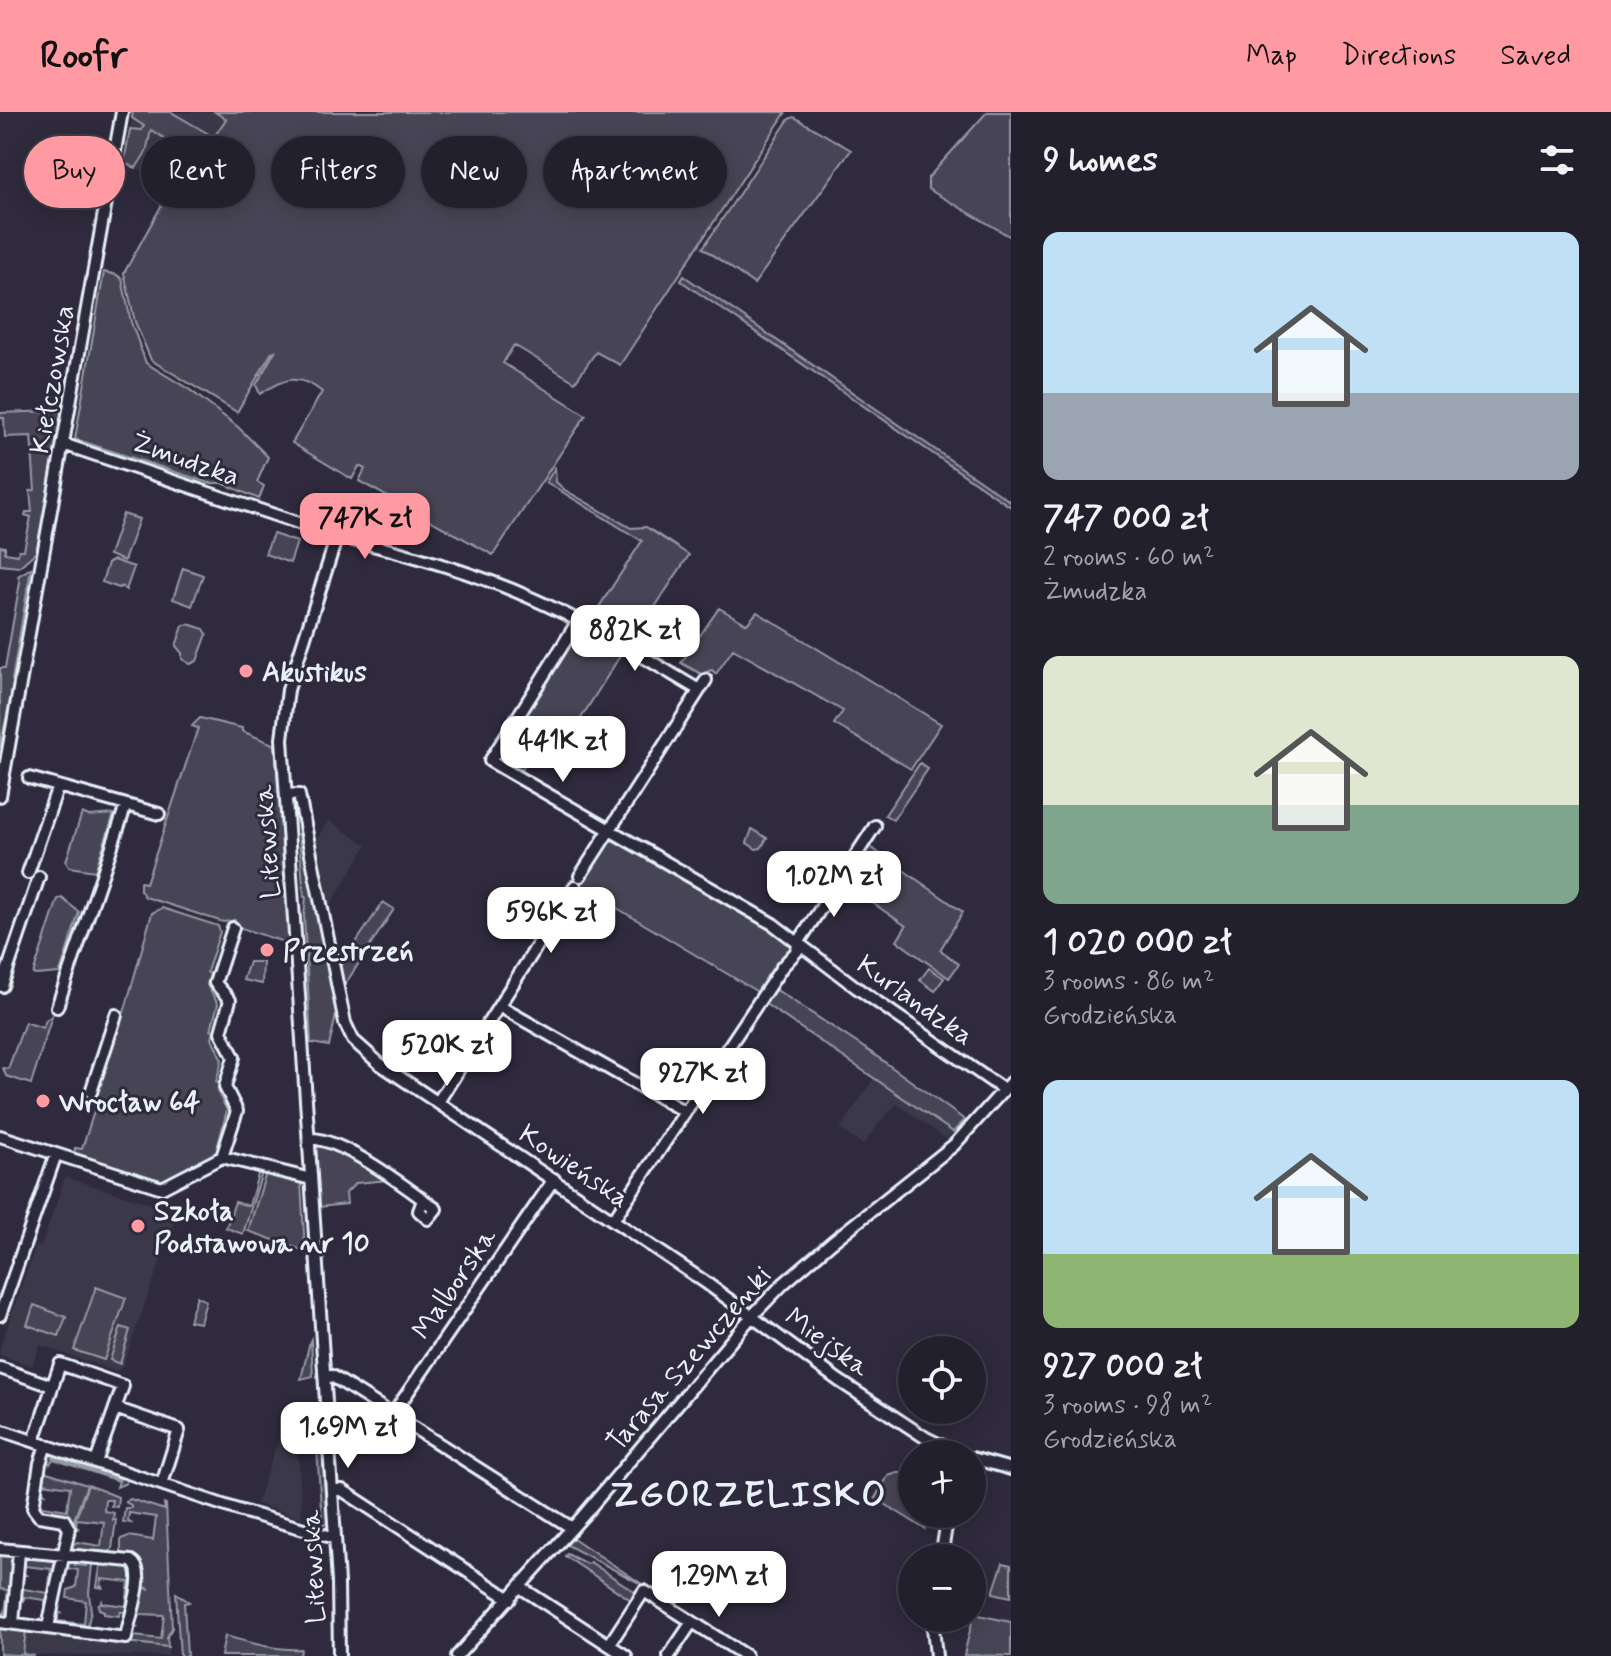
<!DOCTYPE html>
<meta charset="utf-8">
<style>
:root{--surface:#23202e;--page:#2f2d3a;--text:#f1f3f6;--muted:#a3a3aa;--line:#403e4a;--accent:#ff9aa2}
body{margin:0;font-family:Mynerve,sans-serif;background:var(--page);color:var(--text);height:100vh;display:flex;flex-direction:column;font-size:30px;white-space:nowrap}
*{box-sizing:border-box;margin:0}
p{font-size:26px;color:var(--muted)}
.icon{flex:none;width:44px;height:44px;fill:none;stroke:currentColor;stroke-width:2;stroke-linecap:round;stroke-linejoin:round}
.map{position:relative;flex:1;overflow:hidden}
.panel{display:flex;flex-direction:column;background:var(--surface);width:600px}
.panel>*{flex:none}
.top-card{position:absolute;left:24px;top:24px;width:760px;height:72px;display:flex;gap:16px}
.controls{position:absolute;left:898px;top:1224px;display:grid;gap:16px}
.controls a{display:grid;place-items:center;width:88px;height:88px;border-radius:50%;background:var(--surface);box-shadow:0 4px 20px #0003,0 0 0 2px var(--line);font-size:40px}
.price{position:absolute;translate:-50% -68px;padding:0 18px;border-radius:16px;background:#fff;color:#222;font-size:26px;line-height:52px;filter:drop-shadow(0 2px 4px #0008)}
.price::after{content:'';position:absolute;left:50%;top:48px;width:24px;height:18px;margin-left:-12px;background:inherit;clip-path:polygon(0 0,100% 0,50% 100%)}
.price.active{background:var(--accent);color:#111}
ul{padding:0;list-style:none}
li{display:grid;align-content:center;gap:16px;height:424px;padding:0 32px}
li span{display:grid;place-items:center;height:248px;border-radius:16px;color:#555}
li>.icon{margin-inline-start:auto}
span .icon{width:144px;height:144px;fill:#fffc;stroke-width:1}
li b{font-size:34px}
h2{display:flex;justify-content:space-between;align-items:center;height:96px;padding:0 32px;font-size:34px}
.tag{padding:0 28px;border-radius:36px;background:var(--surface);box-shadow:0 4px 20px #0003,0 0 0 2px var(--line);font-size:28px;line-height:72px}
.tag.active{background:var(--accent);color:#111}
header{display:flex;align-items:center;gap:48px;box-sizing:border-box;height:112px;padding:0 40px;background:var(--accent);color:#111}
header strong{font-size:38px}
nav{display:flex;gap:44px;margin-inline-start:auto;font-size:28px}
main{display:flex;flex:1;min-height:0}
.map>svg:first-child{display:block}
.built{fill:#3b3749}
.green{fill:#464455;stroke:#979aa6;stroke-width:2}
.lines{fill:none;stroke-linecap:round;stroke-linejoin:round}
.minor-casing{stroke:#e8f1f8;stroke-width:16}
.minor{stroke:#2f2a3d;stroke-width:10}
.poi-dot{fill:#ff9aa2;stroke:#2f2a3d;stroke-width:3}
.labels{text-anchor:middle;stroke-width:6;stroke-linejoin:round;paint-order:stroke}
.street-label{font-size:28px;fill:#e8f1f8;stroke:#2f2a3d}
.poi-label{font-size:28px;font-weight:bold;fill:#e8f1f8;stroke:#2f2a3d;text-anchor:start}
.district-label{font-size:36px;font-weight:bold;letter-spacing:2px;fill:#e8f1f8;stroke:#2f2a3d}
</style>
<header>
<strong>Roofr</strong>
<nav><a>Map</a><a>Directions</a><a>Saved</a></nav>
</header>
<main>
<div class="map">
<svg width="1011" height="1544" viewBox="0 0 1011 1544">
<rect width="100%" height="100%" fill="#2f2a3d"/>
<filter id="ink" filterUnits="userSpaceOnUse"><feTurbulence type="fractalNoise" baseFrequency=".0125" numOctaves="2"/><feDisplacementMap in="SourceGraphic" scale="16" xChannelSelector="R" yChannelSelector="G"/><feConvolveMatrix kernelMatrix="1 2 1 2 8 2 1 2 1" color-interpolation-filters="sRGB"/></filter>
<g filter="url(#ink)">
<path class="built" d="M171,0H215L226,7L215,25Z
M132,6L190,41L172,75L143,59L124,51Z
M328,708L367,733L324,804L311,737Z
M874,966L953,1020L946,1027L897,992L880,1010L863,1033L840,1017Z
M65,1065L178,1100L123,1254L116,1260L40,1233L32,1254L0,1243V1235L36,1133L41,1135Z
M294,1295L300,1367L302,1406L256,1392L289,1296Z
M26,1517L168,1535V1544L22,1543Z"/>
<path class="green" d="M133,0H171L214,25L226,7L215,0H786L620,253L596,240L575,270L514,233L503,251L586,303L493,443L359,369L365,357L359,354L352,367L292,331L322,280C298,260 283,267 260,282L256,273L275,239L272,240L237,300L151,248L135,210L124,161L190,42L151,18L146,40L136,56L124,51L130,17L141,18L144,14L132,6Z
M987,0H1011V125L928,77V66Z
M794,5L851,38L754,172L703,136L789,7Z
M104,160L117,163L122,167L131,210L146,251L190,278L238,315L268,345L257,370L264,374L259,387L222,371H209L75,327Z
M684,164L1011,390V395L681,169Z
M54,299L65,301L36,440L19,455L0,453V434L5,435V441L18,443L19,438H24L31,405L25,403L26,400H32L30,379L35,378L31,324L5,325L4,306H0V301Z
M555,356L556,370L565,378L631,416L646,415L689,443L636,524L595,501L642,429L546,370Z
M123,402L139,407L124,449L109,443Z
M273,422L297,430L290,451L265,442Z
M113,448L134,455L126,478L121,474L119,476L102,470L108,451Z
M31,456L12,568L14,569L0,636V556H5L20,470L18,464Z
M183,456L203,463L192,494L173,487Z
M719,496L747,512L757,500L941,612L911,657L834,612L843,599L733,537L716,562L712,558L701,562L681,551Z
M188,512L204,517L207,522L197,549L190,552L182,547V541L176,534L183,514Z
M575,521L620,544L568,627L548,617L522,658L503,648L501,639Z
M200,606L242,616V619L275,633L290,832L241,816L235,808L223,810L145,785L140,778V770L146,771L198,616L192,614Z
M920,651L928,657L893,708L885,703Z
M296,690L338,895L329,934L311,931L304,804L306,785H304Z
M82,701L89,704L114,702L95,759L69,755L66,749Z
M752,717L767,726L761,736L756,737L747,731Z
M610,727L767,816L792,835L761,882L580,774Z
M869,734L963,800L940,838L959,852L949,866L897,829L906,814L842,770L863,738H867Z
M62,786L79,800L61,858L59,861L36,863L33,862L58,787Z
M383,790L394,797L340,880L337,859Z
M162,796L218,814L220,820L207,860L210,862L207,873L218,892L211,918L214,919L212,926L222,948L216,970L221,972L218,981L227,998L215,1045L164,1069L74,1044L75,1036L82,1037L96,993L94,988L126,894L152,801Z
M249,850H263L262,872L243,868Z
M929,856L944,866L935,879L920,868Z
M772,875L872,941L965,1008L953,1020L761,889Z
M52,904L31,972L6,964L3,956L8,957L25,910L43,916L46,908Z
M322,1032L360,1050L389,1068L356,1071L346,1081L347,1092L319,1095L316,1036Z
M262,1061L243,1122L226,1116L235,1090L249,1094L258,1062Z
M266,1061L301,1070L305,1139L248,1119Z
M96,1175L126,1186L104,1248L74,1238Z
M197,1184L206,1189L200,1211L189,1209Z
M34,1193L66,1205L59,1224L27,1213Z
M121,1215L130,1218L120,1252L110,1248Z
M311,1227L313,1264L301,1267L310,1229Z
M320,1298L327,1412H322L315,1306L309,1304V1299Z
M55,1340L53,1345L120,1367L122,1363L126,1366V1371L117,1375L119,1369L53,1347L50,1352L47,1349V1342Z
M47,1360L87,1373L72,1413L42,1401L37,1396L43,1394L67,1398L70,1375L43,1371L42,1378L45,1381L39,1380L43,1361Z
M897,1361H904L912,1366V1402H929L925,1417L875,1386L888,1364Z
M88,1373L118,1385L117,1395L111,1394L112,1388H105L104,1399L114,1401L113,1408H116L112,1437L109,1440L76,1438L71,1434L77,1430L101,1434L104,1410L77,1407L76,1414L79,1417L76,1416L74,1411Z
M130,1387L165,1398L164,1392H166L172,1516L167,1525L168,1535L26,1518L23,1542L35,1544L0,1542V1513L128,1528L130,1514L138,1515L135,1517L134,1524L161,1527L164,1503L139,1502L135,1498L141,1476L150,1477L141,1474V1452L135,1447L121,1443V1427L129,1424L153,1428L156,1405L129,1401L128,1408L131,1411L123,1410L125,1396H131V1393L125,1390Z
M573,1426L645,1474L567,1433Z
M567,1442L587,1452L590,1450L634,1479L638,1484L634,1490L565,1444Z
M0,1443L11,1444L14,1451L10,1505L0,1507V1501H5L8,1478L0,1477Z
M27,1445L53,1447L57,1450L48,1493H45V1488L24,1485V1489L20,1488V1480L24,1477L48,1481L51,1457L25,1454L23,1461L26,1463H20L22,1449Z
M70,1448L75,1449V1453L86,1454L87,1450L92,1453L89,1481L91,1499L87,1516L53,1513L54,1500L61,1501L58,1503V1509L84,1512L86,1489L67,1486L68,1478L76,1475L78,1458L65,1456Z
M1003,1451L1011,1453V1485L993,1481Z
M103,1452L131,1454L135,1457L133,1485L126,1500H120L119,1504L104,1502V1499L99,1497L98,1493L102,1489V1491L126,1494L129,1470L102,1467L101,1474L104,1476L97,1475L100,1455Z
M176,1481L189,1490L184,1491L187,1544H180Z
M974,1502L1011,1510V1544L964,1543Z
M225,1524C248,1530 276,1539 301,1537L300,1544H221Z"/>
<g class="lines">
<defs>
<path id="minor" d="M63,332L337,424L288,578L282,627L338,1470L339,1544
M337,424C398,439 474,460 531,486C589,511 645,546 699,578
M578,509L490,649L773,812L857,876L1004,978
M29,666L159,702
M286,682L299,683L345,911L353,928L380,952L705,1170L838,1268L926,1326L959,1342
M0,684L122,0
M28,761L58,674
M580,764L706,568
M2,874L39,765
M499,894L685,1000
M57,895L126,693
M91,980L116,903
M438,990L575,774
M0,1024L162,1076L222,1045L311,1067
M309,1027C340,1024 410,1078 436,1097L428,1107L419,1099L423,1088
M222,1045L237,999L225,975L234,945L221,920L230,888L215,871L233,816
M613,1108L782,855L797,839L798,831L875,714
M0,1203L56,1042
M0,1256L52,1274
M325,1265L332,1264L572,1416
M115,1296L179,1318L162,1372
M393,1302L554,1067
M0,1318L238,1398L335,1426
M34,1329L60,1252L123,1274L96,1350
M46,1333L40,1351L33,1396L39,1404L64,1408L69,1417L48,1515
M972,1346L1011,1357
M332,1378H342L510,1487
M0,1437L131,1449C149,1459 128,1507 126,1526L0,1510
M941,1446L948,1402
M520,1475L626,1544
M932,1506L936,1544
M13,1511L19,1439
M609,1533L644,1479L746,1544
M457,1544L583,1404L752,1204L783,1172L832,1130L954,1033L1011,970
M669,1544L692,1510"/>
</defs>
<use href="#minor" class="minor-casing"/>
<use href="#minor" class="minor"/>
</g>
</g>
<g class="poi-dot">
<circle cx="246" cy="559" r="8"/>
<circle cx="267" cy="838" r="8"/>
<circle cx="43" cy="989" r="8"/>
<circle cx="138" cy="1114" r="8"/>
</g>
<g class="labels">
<g class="street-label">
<text transform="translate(51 267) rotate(-80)" y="10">Kiełczowska</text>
<text transform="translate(186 346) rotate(19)" y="10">Żmudzka</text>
<text transform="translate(266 730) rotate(-94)" y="10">Litewska</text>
<text transform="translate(916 887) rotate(35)" y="10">Kurlandzka</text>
<text transform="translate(575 1053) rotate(34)" y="10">Kowieńska</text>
<text transform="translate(453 1171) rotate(-56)" y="10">Malborska</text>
<text transform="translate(828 1229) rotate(36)" y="10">Miejska</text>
<text transform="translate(688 1246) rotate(-49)" y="10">Tarasa Szewczenki</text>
<text transform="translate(312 1455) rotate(-93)" y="10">Litewska</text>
</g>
<g class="poi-label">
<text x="262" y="569">Akustikus</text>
<text x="283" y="848">Przestrzeń</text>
<text x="59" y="999">Wrocław 64</text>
<text x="154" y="1108">Szkoła<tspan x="154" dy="32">Podstawowa nr 10</tspan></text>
</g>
<g class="district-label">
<text x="749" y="1394">ZGORZELISKO</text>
</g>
</g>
</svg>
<div class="controls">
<a><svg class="icon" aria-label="locate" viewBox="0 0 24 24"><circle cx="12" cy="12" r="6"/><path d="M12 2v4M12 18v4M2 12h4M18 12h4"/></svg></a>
<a>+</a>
<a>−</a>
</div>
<b class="price active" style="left:365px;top:449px">747K zł</b>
<b class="price" style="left:635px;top:561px">882K zł</b>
<b class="price" style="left:563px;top:672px">441K zł</b>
<b class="price" style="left:834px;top:807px">1.02M zł</b>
<b class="price" style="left:551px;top:843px">596K zł</b>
<b class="price" style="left:447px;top:976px">520K zł</b>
<b class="price" style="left:703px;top:1004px">927K zł</b>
<b class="price" style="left:348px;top:1358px">1.69M zł</b>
<b class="price" style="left:719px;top:1507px">1.29M zł</b>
<div class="top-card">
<a class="tag active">Buy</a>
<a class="tag">Rent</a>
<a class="tag">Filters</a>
<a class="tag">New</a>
<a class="tag">Apartment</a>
</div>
</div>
<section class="panel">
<h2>9 homes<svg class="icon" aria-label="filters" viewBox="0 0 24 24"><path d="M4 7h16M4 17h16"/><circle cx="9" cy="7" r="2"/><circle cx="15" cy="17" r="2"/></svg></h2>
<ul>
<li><span style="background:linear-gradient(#bfe0f5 65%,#9aa5b1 0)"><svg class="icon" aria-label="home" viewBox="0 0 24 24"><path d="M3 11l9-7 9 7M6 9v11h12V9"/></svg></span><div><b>747 000 zł</b><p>2 rooms · 60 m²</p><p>Żmudzka</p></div></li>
<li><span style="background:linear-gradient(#dfe7d0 60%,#7fa58c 0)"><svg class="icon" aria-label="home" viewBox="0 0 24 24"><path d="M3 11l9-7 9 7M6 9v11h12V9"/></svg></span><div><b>1 020 000 zł</b><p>3 rooms · 86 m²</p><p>Grodzieńska</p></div></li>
<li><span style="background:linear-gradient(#bfe0f5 70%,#8fb573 0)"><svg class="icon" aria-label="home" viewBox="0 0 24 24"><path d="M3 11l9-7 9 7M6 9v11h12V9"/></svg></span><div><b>927 000 zł</b><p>3 rooms · 98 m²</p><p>Grodzieńska</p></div></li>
</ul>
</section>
</main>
